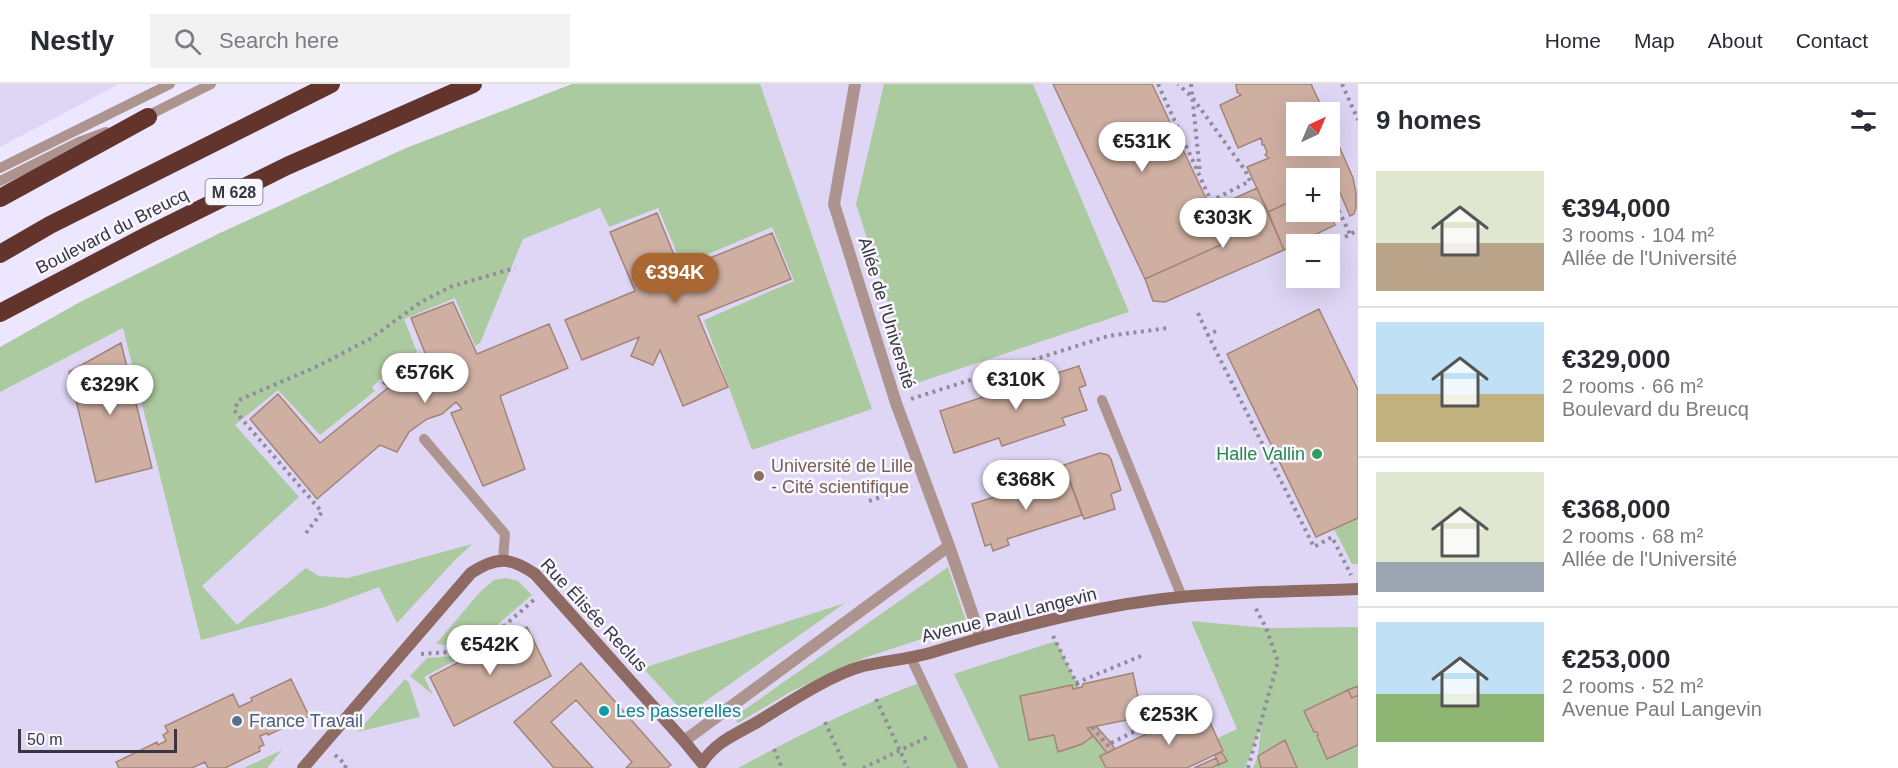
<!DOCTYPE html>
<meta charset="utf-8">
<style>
:root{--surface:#fff;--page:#f2f2f3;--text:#2b2b33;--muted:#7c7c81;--line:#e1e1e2;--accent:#a96733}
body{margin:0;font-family:Arial,sans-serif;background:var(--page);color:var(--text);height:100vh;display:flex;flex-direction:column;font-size:22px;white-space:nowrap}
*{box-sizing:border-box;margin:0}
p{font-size:20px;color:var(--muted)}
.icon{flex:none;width:33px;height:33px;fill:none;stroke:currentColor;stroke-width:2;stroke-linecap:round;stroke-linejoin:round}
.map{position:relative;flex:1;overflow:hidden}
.details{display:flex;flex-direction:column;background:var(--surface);width:540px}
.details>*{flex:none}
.needle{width:39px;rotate:44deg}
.controls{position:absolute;left:1286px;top:18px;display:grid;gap:12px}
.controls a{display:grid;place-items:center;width:54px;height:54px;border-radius:0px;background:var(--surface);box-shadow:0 6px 24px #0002;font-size:30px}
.scale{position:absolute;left:18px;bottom:15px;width:159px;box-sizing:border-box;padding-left:6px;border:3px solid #393642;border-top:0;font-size:16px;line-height:21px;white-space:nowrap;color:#393642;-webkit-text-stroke:4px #f8f7fd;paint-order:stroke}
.price{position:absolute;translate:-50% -51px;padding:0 14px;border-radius:21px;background:#fff;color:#222;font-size:20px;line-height:39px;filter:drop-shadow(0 2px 3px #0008)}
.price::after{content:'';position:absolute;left:50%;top:36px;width:18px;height:14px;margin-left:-9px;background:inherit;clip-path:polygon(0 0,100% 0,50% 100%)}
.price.current{background:var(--accent);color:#fff}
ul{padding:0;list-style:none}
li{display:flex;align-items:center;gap:18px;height:150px;padding:0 18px}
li+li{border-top:2px solid var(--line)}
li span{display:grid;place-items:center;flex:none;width:168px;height:120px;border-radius:0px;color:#555}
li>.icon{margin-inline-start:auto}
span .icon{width:72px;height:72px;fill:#fffc;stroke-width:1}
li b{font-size:26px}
h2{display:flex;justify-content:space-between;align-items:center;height:72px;padding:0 18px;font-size:26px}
header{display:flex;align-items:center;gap:36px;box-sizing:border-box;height:84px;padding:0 30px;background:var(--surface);border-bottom:2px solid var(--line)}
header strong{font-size:28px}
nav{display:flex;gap:33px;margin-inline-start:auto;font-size:21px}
.search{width:420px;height:54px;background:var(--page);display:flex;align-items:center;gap:15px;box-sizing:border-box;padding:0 21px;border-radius:0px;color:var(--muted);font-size:22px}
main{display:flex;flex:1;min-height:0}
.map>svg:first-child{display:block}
.built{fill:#ded6f4;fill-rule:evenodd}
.green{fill:#acca9f}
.building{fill:#cfafa2;stroke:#a38478;stroke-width:1.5}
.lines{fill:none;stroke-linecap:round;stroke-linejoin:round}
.path{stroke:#908b9d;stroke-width:4;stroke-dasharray:3 4.5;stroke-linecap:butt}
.lane{stroke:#ad948f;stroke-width:10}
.street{stroke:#ad948f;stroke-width:12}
.secondary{stroke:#8e6a63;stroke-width:12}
.highway{stroke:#63342b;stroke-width:18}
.leisure-dot{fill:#2e9e5b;stroke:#f8f7fd;stroke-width:2}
.education-dot{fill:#8d6e63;stroke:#f8f7fd;stroke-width:2}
.culture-dot{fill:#0f9aa8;stroke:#f8f7fd;stroke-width:2}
.service-dot{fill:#5c6f8a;stroke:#f8f7fd;stroke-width:2}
.labels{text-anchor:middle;stroke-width:5;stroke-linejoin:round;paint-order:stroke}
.shield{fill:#f8f7fd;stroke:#72707a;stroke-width:1.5}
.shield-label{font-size:16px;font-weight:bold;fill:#393642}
.street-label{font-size:18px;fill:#393642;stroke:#f8f7fd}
.leisure-label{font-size:18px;fill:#27864d;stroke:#f8f7fd;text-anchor:end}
.education-label{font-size:18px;fill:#785e54;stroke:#f8f7fd;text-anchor:start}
.culture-label{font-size:18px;fill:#0d838f;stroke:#f8f7fd;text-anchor:start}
.service-label{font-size:18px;fill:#4e5e75;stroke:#f8f7fd;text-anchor:start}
</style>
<header>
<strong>Nestly</strong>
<div class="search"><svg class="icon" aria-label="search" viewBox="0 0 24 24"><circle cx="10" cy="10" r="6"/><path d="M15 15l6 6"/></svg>Search here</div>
<nav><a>Home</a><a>Map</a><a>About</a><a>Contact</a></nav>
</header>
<main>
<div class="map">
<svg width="1358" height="684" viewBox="0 0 1358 684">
<rect width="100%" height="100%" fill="#ede6ff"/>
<path class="built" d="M0,0H119L0,63Z
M705,0H1358V684H0V308L123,244ZM1296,28H1329V62H1296ZM1296,94H1329V128H1296ZM1296,160H1329V194H1296Z"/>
<path class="green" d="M572,0H760L872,325L752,366L704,236L794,197L772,143L682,181L658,124L609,143L600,124L523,155L480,259L475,262L455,214L404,235L417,268L395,281L372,303L375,307L320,351L278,306L235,341L299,413L202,502L237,541L306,484L319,492L348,494L472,460L454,477L397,539L379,503L325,523L201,556L123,244L0,308V263L80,218L222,148L406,64Z
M884,0H1033L1129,228L914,300L856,120Z
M1358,434V480H1352L1334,445Z
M948,483L967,540L864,574L792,607L738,639L734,633Z
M506,494L518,497L532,511L483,553L458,562L436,560L480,508L494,496Z
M845,519L686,631L643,584Z
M1191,537L1266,544L1358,543V602L1304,627L1314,648L1318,651L1317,652L1327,675L1358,661V684H1297L1285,657L1258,671L1261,684H1253L1258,672L1261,642L1245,684H1211L1227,677L1218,654L1237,645Z
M1056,557L1079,604L1073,605L1072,601L1020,612L1029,656L1054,651L1058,668L1081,660L1093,652L1107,669L1100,672L1106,684H999L954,590Z
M465,571L424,593L433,611L410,592L427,574Z
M405,595L409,599L420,633L357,648Z
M922,598L963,684H738C798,652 858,621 922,598Z
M282,666L267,684H244Z"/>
<path class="building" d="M1053,0H1152L1211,125L1225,159L1145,195Z
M1236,0H1311L1324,28H1296V62H1329V39L1353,94L1356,109V124L1354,130L1350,132L1335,97L1329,100V94H1296V115L1268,128L1247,83L1269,74L1265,71L1267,68L1264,61H1262V57L1261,54L1238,64L1220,21L1241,11L1237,8Z
M1257,104L1284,166L1165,218L1153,217L1145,195L1225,159L1211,125Z
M1296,115V128H1329L1335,141L1284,166L1268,128Z
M657,129L680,186L772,149L791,195L698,232L728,303L683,322L660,266L653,281L631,272L639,253L582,276L565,236L635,207L610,148Z
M453,218L477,270L549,240L568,284L500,312L525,385L483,402L451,329L462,325L456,318L442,330L427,335L409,348L397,368L380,361L317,415L250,335L278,310L320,359L389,303L383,299L407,283L427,274L411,234Z
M1319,225L1358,306V434L1316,453L1227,270Z
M121,259L152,384L96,398L69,288Z
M1079,282L1086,301L1079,304L1087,326L1062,334L1065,341L1002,362L999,354L954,369L940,327Z
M1100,369L1108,371L1111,375L1121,406L1111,410L1115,425L1084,435L1064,381Z
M1067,390L1082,431L1007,455L1009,461L993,467L991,460L985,462L972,420Z
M527,543L551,592L454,642L430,593Z
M581,579L671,681L667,684H626L632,678L576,616L551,638L593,684H554L514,638Z
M1133,589L1142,633L1087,644L1093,652L1082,660L1058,668L1054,651L1029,656L1020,612L1072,601L1073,605L1082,603L1083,600Z
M291,595L309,632L268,651L267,649L260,652L264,661L259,663L260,667L225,684H208L205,678L192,684H119L116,678L157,658L158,661L166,657L163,651L168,648L165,642L233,610L239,623L252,617L251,614Z
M1358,602V611L1352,614L1348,606Z
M1348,606L1352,614L1358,611V661L1327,675L1317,652L1318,651L1317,648H1314L1304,627Z
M1203,623L1223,667L1187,684H1106L1100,672Z
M1096,642L1111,659L1115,665L1107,669L1087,644Z
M1285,656L1297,684H1261L1258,672Z
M1222,668L1227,677L1219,681L1215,671Z
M1216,674L1219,680L1211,684H1194Z"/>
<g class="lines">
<path class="path" d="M1158,0L1211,117L1250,97L1245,86L1192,13L1178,0
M1191,0L1200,89
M1342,0L1358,36
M1329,106L1350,150
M1345,153L1358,146
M1305,194L1309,201
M1198,229L1208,251
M1216,247L1208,251L1314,463L1332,453L1351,491
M911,315L1108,252L1168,244
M869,417L912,403
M306,449L322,428L234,326L239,316L318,282L370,255L421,218L450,203L515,184
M1053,552L1079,604
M421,570L466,567L487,557L536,514
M1076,599L1141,572
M876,615L908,684
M825,638L846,684
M1092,643L1112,666
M1111,659L1156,637
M774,665L782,684
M335,671L346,681L345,684
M863,684L930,652
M1248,684L1278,577L1266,544L1255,523"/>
<path class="lane" d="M143,34L211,0
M0,84L170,0
M0,97L79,58L106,48
M1102,316L1182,513
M424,355L505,450L503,476
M911,574L963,684"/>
<path class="street" d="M949,462L980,552
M684,657L949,462L896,319L834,120L855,0"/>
<path class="secondary" d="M303,684L471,489C497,472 510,473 535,490L684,657L702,679C716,657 737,650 759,637C788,619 830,591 863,582C885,577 908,575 930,569C1006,546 1093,522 1172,514C1234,507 1296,508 1358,505"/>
<path class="highway" d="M0,114L148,33
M0,170L50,141L331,0
M0,229L148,151L287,82L473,0"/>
</g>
<circle class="leisure-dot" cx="1317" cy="370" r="6"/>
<circle class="education-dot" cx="759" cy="392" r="6"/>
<circle class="culture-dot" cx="604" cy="627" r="6"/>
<circle class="service-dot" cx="237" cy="637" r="6"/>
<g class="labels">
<rect class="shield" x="205.5" y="95" width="57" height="26" rx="4.5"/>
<g class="shield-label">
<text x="234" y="114">M 628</text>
</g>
<g class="street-label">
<text transform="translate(112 147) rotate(-27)" y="6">Boulevard du Breucq</text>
<text transform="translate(887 229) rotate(73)" y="6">Allée de l'Université</text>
<text transform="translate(594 531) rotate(47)" y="6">Rue Élisée Reclus</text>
<text transform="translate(1009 531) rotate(-14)" y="6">Avenue Paul Langevin</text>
</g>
<g class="leisure-label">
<text x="1305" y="376">Halle Vallin</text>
</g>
<g class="education-label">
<text x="771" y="388">Université de Lille<tspan x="771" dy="21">‐ Cité scientifique</tspan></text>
</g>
<g class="culture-label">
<text x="616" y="633">Les passerelles</text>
</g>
<g class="service-label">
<text x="249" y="643">France Travail</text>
</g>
</g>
</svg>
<div class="controls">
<a><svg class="needle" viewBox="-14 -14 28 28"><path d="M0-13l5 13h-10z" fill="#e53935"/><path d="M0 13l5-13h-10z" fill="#7c7c81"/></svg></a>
<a>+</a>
<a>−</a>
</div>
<div class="scale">50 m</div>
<b class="price" style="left:1142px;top:89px">€531K</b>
<b class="price" style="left:1223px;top:165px">€303K</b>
<b class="price current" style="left:675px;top:220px">€394K</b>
<b class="price" style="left:425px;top:320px">€576K</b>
<b class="price" style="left:1016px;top:327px">€310K</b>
<b class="price" style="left:110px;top:332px">€329K</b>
<b class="price" style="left:1026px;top:427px">€368K</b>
<b class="price" style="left:490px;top:592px">€542K</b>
<b class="price" style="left:1169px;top:662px">€253K</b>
</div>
<section class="details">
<h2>9 homes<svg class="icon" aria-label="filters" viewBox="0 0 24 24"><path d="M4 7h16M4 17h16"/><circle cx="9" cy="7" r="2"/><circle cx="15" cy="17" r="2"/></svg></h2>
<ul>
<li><span style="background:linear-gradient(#dfe7d0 60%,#b9a48a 0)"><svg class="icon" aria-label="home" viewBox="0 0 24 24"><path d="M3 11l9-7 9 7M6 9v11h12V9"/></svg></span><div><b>€394,000</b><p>3 rooms · 104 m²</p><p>Allée de l'Université</p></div></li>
<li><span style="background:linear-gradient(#bfe0f5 60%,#c2b280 0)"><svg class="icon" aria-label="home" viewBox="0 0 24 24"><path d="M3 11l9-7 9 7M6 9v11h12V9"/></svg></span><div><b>€329,000</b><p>2 rooms · 66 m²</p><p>Boulevard du Breucq</p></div></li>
<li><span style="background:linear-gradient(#dfe7d0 75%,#9aa5b1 0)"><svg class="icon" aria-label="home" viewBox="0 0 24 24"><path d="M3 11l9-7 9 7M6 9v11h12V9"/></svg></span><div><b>€368,000</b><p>2 rooms · 68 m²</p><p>Allée de l'Université</p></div></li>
<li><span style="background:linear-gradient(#bfe0f5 60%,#8fb573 0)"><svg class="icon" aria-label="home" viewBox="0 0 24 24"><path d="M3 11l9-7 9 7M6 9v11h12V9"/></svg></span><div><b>€253,000</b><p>2 rooms · 52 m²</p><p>Avenue Paul Langevin</p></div></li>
</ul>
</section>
</main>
